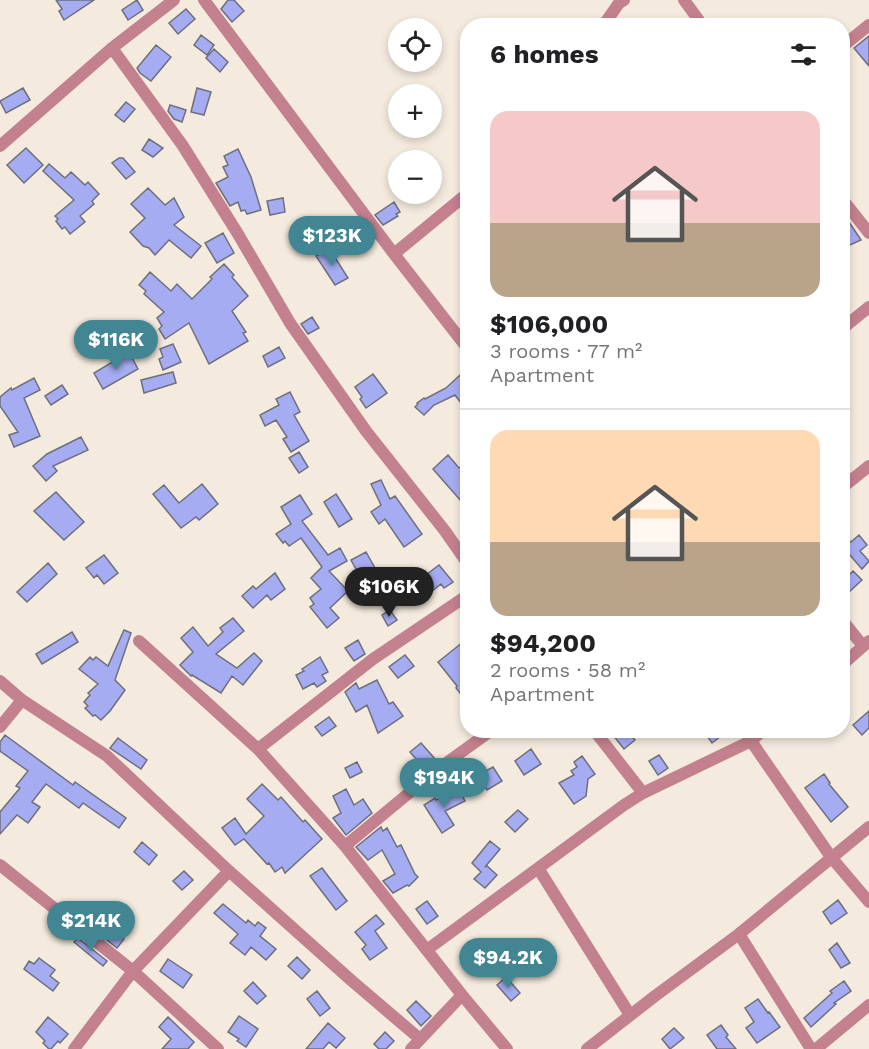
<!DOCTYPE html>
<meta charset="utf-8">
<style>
:root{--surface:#fff;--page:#f6f6f6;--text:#202124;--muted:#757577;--line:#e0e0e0;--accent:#418692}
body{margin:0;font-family:"Work Sans",sans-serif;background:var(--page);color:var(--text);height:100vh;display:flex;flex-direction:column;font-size:22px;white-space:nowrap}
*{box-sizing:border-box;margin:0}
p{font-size:20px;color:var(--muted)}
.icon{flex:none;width:33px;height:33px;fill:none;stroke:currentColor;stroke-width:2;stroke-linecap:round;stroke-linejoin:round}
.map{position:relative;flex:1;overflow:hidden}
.sheet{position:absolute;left:460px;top:18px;width:390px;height:720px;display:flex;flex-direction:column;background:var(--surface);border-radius:24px;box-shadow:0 3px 9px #0003}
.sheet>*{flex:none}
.tools{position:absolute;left:388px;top:18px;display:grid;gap:12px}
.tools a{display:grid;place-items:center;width:54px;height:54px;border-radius:50%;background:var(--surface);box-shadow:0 3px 9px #0003;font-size:30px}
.price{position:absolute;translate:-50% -51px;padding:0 14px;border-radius:21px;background:var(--accent);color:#fff;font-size:20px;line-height:39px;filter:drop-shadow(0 2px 3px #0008)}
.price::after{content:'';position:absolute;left:50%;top:36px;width:18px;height:14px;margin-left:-9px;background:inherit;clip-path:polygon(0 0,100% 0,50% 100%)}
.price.current{background:#222;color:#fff}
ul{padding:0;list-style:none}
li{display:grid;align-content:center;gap:12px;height:318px;padding:0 30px}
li+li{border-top:2px solid var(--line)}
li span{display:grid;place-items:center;height:186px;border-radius:18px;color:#555}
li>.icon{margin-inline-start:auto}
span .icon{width:108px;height:108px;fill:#fffc;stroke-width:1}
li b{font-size:26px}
h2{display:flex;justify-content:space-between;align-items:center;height:72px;padding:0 30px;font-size:26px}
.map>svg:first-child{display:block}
.building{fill:#a6acf2;stroke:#6d6f7c;stroke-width:1.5}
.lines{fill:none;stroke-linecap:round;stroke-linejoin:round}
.minor{stroke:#c3808e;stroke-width:12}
</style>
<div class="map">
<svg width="869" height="1049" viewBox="0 0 869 1049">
<rect width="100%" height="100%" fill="#f4eadd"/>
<path class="building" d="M56,0H94L64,20L59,11L62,9Z
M137,0L143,10L128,20L122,10Z
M228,0H234L244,11L232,22L221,9Z
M186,9L195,19L178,34L169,23Z
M201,35L214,45L207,55L194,45Z
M869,36V66L854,48Z
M156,45L171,57L151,81L140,73L137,68Z
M214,49L228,62L220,72L206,58Z
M23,88L30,100L6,113L0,101Z
M197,88L211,92L204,115L191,112Z
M126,102L135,109L124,122L115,115Z
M170,105L186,110L182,122L174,119L168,111Z
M149,139L163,148L153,157L142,150Z
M26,148L43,165L24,183L7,165Z
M238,149L251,177L261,210L247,214L245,210L241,211L238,202L230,206L216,183L228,177L223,167L228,165L224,156Z
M119,158H123L135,172L126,179L112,163Z
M49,164L65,178L71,172L85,185L88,182L99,194L92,201L94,204L80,216L85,222L70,234L65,227L62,229L56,221L58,219L55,216L74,200L43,171Z
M148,188L165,205L174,198L184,217L174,225L201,246L191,258L169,240L155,255L149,248L143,246L130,232L145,218L131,204Z
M283,198L285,212L270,215L267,201Z
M394,202L400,212L396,214L398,216L383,225L375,215Z
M843,213L861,240L843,248Z
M349,232L353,242L339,248L334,238Z
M223,233L234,253L217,263L205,243Z
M329,248L348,278L335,285L316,256Z
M224,264L234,275L232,277L248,296L232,311L246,332L243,333L248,341L209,364L189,323L165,339L159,329L162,326L157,318L164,312L144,294L146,291L139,285L150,272L171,291L177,284L192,299L212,279L210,277Z
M312,317L319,328L308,334L301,324Z
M173,344L181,362L163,370L159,359L163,357L160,349Z
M279,347L285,358L268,367L263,356Z
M129,352L138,369L103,389L94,373Z
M173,372L176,383L144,393L141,380Z
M373,374L387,393L366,408L360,399L362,397L355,387Z
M460,375L468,384V412L455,395L434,405L424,415L415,407L418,404L417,403L424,398L425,399L446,388Z
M34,378L40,390L24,398L40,436L14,447L9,435L18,432L0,406V397L11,388L12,390Z
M62,385L68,394L51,405L45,396Z
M290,392L300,412L294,415L309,441L291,452L283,439L287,437L276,420L265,426L260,415L279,405L276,399Z
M81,437L88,450L53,466L57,471L46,481L33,466L47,454Z
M299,452L308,467L299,473L289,458Z
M448,455L459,468L468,461V494L461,501L433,469Z
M381,480L390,499L395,496L422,534L404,547L385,519L379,524L371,512L381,505L371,484Z
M202,484L218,504L199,520L196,517L181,528L153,494L164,485L179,503Z
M56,492L84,522L64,540L34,511Z
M336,494L352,519L339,527L324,502Z
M300,495L312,514L302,521L328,555L340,548L347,561L329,571L348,591L330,608L339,618L327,628L310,607L314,604L310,598L321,589L311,578L322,567L301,538L289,546L285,541L283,543L276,534L291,524L281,507Z
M843,534L851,542L859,535L867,545L860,551L869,561L862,569L843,547Z
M366,552L379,575L368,581L362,568L357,571L351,560Z
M104,555L118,573L104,584L97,575L94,578L86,568Z
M48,563L57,574L27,602L17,592Z
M439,565L453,582L444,588L441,584L431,592L421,579Z
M853,571L862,580L848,593L843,588V581Z
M275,573L285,589L271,600L267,595L253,608L242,596L253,586L256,589Z
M390,610L397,620L388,626L382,615Z
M233,618L244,631L216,654L237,668L254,653L262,661L243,685L232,676L221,693L192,675L191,676L180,665L193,652L181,638L193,627L208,646L223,632L220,628Z
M124,630L131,633L115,680L125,690L110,711L101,720L95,715L93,716L85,708L88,706L84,702L90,695L88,693L98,684L79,669L90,657L93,660L96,657L108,666Z
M72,632L78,642L42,664L36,654Z
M468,638V703L456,688L457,686L438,662Z
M358,640L365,654L354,661L345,648Z
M405,655L414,666L398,678L389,667Z
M320,657L328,672L322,675L326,681L317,687L314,683L303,689L296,675L304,671L302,669Z
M377,680L389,704L393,702L403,716L378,733L367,705L356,712L345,692L356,683L359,689Z
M869,711V728L862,735L853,725Z
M329,717L336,726L322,736L315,727Z
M609,730H626L635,740L624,749Z
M703,730H729L712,743Z
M5,735L73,785L75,782L126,818L119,828L83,803L79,808L46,784L32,802L40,807L28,823L17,815L0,834V812L20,788L16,786L28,771L0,751V742Z
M118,738L147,760L141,769L110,748Z
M421,743L436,760L425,769L410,752Z
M531,749L541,764L524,775L515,761Z
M659,755L668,768L658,775L649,761Z
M582,756L595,774L588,779L586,796L574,804L559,783L574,775L571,771L577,767L574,762Z
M357,762L362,772L350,778L345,768Z
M493,767L502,781L487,790L484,785L481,787L475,777Z
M824,774L830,783L829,784L848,807L831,822L805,788Z
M262,784L278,800L281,797L303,822L305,820L322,839L285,873L282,867L275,872L269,863L267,864L244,839L235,845L222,828L235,818L246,834L264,816L247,799Z
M346,789L354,805L363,799L372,813L346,835L333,818L341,813L333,796Z
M459,789L465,801L445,811L454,825L442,833L424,805L435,798L436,800Z
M518,810L528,819L515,832L505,822Z
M381,827L383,831L387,828L397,847L401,845L415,874L418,877L409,886L407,885L393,893L383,881L395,874L382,850L368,860L356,847Z
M490,841L500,849L485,867L487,866L497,875L485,888L474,879L481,872L472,863Z
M142,842L157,855L149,865L134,852Z
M322,868L347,901L336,910L310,876Z
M184,871L193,880L182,890L173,881Z
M838,900L847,913L831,924L823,912Z
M427,901L438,916L427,924L416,909Z
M223,904L246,923L248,920L255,926L258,922L266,928L260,936L276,949L266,960L251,947L245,955L230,943L238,934L214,913Z
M100,909L115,920L110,928L124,939L117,948L88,925Z
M376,915L384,924L375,931L387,948L370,960L362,949L366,945L355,932Z
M78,938L107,961L103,966L74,942Z
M837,943L850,963L841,968L829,950Z
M297,957L310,970L302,979L288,966Z
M39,958L55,970L50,976L59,983L53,991L24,969L29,961L34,964Z
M168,959L192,975L183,988L160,971Z
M506,977L520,993L511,1001L497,985Z
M844,981L851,991L834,1003L836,1004L811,1027L804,1018L832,993L830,991Z
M253,982L266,996L257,1004L244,991Z
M317,991L330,1008L320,1016L307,999Z
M758,999L768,1013L769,1012L780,1027L757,1043L746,1028L754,1022L745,1008Z
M416,1001L431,1016L421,1026L407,1010Z
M239,1016L258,1029L246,1047L237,1041L239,1039L228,1032Z
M48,1017L68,1034L60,1043L58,1041L51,1049H49L43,1043L45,1041L36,1032Z
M168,1017L194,1042L188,1049H162L171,1039L159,1027Z
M328,1023L345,1038L336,1048L329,1042L323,1049H306Z
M721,1025L728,1035L726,1037L736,1049H717L707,1035Z
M674,1028L684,1038L670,1049L662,1039Z
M385,1032L394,1041L386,1049H379L374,1044Z"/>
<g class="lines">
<path class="minor" d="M204,0L394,254L468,349
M684,0L703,26
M603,26L619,3L624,0
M843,46L869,25
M112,48L183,146L238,234L290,323L366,431L445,531L468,564
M0,146L112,48L174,0
M843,200L869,233
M394,254L468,193
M843,328L869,307
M843,487L869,466
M843,621L863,646
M139,641L258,749L345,846L462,995L507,1049
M843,664L869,641
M0,681L22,700L107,756L229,871L352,981L420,1039
M0,727L22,700
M594,730L643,793
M746,730L751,741L831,857L869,902
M258,749L373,659L468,595
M345,846L438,769L492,730
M0,865L133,971L218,1049
M538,868L630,1015
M739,934L811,1049
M428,949L624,805L643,793L751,741L763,730
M74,1049L133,971L229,871
M411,1049L462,995
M587,1049L655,996L739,934L869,827
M816,1049L869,1005"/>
</g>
</svg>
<div class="tools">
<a><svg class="icon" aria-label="locate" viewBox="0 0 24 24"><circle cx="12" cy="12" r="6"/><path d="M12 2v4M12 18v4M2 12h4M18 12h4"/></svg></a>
<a>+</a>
<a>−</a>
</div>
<b class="price" style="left:332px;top:267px">$123K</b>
<b class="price" style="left:116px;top:371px">$116K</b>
<b class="price current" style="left:389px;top:618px">$106K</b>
<b class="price" style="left:444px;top:809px">$194K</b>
<b class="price" style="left:91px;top:952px">$214K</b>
<b class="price" style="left:508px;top:989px">$94.2K</b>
<section class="sheet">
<h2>6 homes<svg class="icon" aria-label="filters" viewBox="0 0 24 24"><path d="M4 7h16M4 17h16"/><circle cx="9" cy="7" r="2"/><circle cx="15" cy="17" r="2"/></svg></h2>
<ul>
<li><span style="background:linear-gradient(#f6c9c9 60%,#b9a48a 0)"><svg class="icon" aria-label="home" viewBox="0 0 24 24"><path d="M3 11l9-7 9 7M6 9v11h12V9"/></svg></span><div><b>$106,000</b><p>3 rooms · 77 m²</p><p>Apartment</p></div></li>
<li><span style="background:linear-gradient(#ffd9b3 60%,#b9a48a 0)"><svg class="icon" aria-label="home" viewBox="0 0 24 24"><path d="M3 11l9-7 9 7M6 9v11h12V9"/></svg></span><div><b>$94,200</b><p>2 rooms · 58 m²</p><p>Apartment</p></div></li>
</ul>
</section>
</div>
